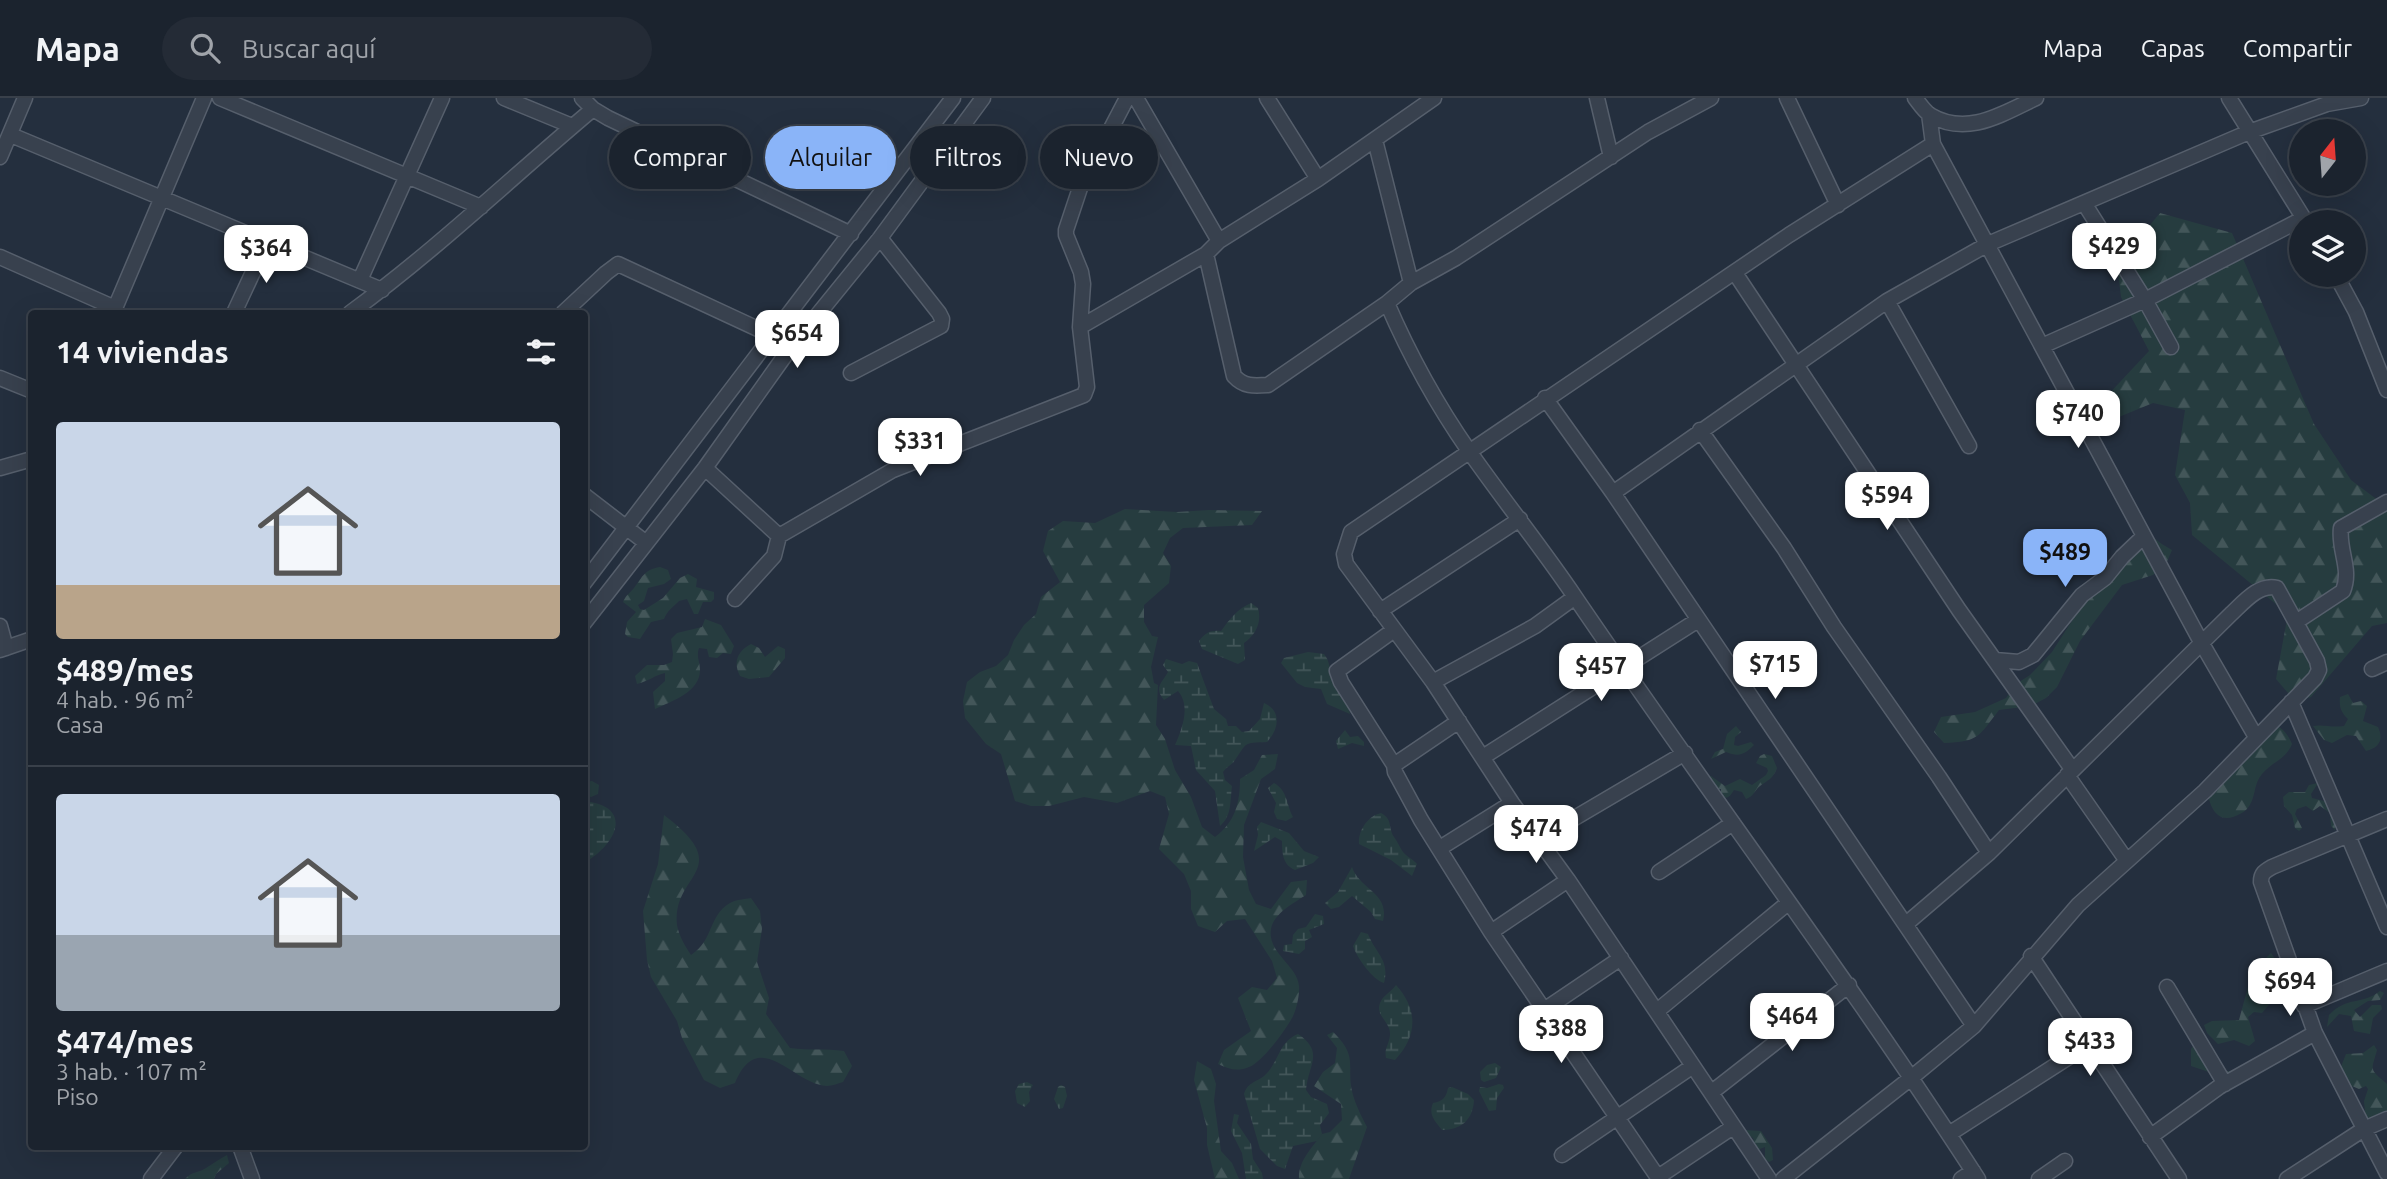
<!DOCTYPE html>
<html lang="es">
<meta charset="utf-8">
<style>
:root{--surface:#1b232e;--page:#242b36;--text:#f1f3f6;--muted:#a0a4aa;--line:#39404a;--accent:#8ab4f8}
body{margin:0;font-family:Ubuntu,sans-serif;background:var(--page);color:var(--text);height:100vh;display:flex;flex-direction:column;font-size:26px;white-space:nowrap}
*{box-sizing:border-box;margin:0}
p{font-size:23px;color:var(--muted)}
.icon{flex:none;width:38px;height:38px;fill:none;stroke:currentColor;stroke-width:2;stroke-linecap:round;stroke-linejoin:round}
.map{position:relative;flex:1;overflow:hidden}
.drawer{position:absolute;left:28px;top:212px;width:560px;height:840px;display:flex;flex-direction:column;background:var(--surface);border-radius:7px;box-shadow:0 7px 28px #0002,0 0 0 2px var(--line)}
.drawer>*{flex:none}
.guide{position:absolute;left:609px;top:28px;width:665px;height:63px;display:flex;gap:14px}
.needle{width:46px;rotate:17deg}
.tools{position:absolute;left:2289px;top:21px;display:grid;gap:14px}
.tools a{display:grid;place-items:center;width:77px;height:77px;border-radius:50%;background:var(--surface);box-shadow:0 7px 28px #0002,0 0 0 2px var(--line);font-size:35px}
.price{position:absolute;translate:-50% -60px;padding:0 16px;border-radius:14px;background:#fff;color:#222;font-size:23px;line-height:46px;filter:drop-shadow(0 2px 4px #0008)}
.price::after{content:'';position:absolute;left:50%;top:42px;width:21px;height:16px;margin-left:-10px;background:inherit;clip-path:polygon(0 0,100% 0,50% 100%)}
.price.current{background:var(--accent);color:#111}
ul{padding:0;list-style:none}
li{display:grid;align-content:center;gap:14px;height:371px;padding:0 28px}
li+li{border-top:2px solid var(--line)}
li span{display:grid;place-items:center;height:217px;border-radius:7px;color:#555}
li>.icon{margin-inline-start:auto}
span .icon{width:126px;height:126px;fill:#fffc;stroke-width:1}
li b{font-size:30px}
h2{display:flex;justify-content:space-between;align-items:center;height:84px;padding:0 28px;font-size:30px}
.pill{padding:0 24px;border-radius:32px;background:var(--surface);box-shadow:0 7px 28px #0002,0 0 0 2px var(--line);font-size:24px;line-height:63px}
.pill.current{background:var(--accent);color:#111}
header{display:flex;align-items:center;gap:42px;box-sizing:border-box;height:98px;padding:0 35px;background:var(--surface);border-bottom:2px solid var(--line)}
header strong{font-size:33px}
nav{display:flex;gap:38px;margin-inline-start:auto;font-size:24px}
.search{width:490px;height:63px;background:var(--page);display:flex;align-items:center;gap:18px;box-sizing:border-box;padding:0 24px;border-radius:38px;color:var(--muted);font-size:26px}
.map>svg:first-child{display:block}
.forest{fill:url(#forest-firs)}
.wetland{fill:url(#wetland-marsh)}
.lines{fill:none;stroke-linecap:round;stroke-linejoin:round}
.minor-casing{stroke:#565f6c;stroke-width:17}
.minor{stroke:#38414e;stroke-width:14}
</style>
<header>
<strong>Mapa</strong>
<div class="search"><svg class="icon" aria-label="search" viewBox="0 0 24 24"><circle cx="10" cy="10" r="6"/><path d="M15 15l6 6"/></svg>Buscar aquí</div>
<nav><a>Mapa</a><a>Capas</a><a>Compartir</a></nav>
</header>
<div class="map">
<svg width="2387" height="1081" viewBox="0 0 2387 1081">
<defs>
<pattern id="forest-firs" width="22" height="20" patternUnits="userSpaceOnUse" patternTransform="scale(1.75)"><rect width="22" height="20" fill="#263c3f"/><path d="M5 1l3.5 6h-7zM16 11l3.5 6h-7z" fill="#435659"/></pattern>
<pattern id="wetland-marsh" width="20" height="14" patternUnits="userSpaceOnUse" patternTransform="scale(1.75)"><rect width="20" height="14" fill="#263c3f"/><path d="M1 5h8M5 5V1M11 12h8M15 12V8" fill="none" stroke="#435659"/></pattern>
</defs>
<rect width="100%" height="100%" fill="#242f3e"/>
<path class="forest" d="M2160,115L2232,135L2314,326L2351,382L2387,409V525L2372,528L2311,599L2295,603L2276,581L2288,516L2192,437L2190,405L2175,377L2185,312L2153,305L2092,330L2105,300L2149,253L2121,199L2117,166Z
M1125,411L1177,414L1209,412L1262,413L1252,427L1183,430L1170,440L1163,455L1171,468L1169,485L1144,507V524L1152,538L1158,539L1151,569L1154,585L1158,587L1156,627L1165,641L1175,672L1191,699L1202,729L1215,739C1235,724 1240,705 1240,681L1254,672L1262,657L1278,656L1275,671L1261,681L1244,727L1243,759L1249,792L1256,806L1271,811L1291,784L1307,782L1306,797C1294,805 1274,815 1271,831C1267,855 1297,867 1299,888C1300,896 1296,914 1292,920C1285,933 1262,964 1249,969C1237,974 1229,971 1218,966L1224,952L1251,933L1238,900L1252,889L1267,892L1277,880L1272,863L1245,821L1227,823L1215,834L1198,828L1191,811V793L1184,776L1159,751L1169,716L1165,699L1150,693L1117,705L1084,699L1049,708H1031L1015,703L1001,656L986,646L965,620L963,603L967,584L980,574L996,568L1008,557L1014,542L1024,527L1036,516L1041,499L1060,484L1043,453L1048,433L1063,423L1095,425Z
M2144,422C2148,438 2158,444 2172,452L2166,466L2153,477L2122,487L2080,543L2057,589L2046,600L2031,608L1999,612C1979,638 1979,644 1944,645L1934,634L1941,619L1975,614L2006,600L2016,586L2030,577L2052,554L2097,484L2134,451L2135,435Z
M660,469L668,472L671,481L664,486L648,490L644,503L638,507L640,511L644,512L663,500L680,480L688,476L697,481L696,489L714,494V501L711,504H703L698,516H694L687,501L679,503C673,509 667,513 664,521L651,524L640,541L628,539L625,536L627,524L636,514L623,504C626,497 629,496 634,490C643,478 644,472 660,469Z
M705,521L721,527L734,548L731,556L723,555L717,560L709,559L707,551L699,550C696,559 700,563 700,572C700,594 672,603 655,611L653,594L665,583V575C655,577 649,583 637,586L635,578L647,567H664L672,564L673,556L671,541L677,535L702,529Z
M751,546L759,550L765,559L778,548L785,551V560L769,579L749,581L740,578C733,565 737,553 751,546Z
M2348,596L2353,605L2361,603L2367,608L2363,623L2378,629C2384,642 2379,650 2366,653L2356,638L2347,637L2332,645L2324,642L2313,628C2324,626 2330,630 2344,628L2348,621C2341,614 2339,609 2340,599Z
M2261,625C2278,626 2285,630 2292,646C2286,661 2272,664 2262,676C2253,686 2256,701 2247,711C2243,715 2238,717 2233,719C2212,726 2206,697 2207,681L2260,633Z
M1736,628L1741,634L1735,639L1734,647L1738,648L1751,644L1754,647C1744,657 1739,659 1726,654L1711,661L1715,654L1723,651L1727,636Z
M1764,656L1772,658L1777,670C1773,681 1768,682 1760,688C1754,693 1754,698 1746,701L1742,694L1734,692C1730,698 1728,702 1721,698V691L1713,692L1707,680L1711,678L1725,688L1740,681L1752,687L1766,677L1768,673L1767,670L1756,665L1760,658Z
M592,683L599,687L598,696L591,699L585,696V684Z
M2318,685L2311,696L2312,700L2328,704L2336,723L2335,732L2331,728L2330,715L2320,708L2313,713L2306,708L2297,711L2295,716L2302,730L2299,733L2295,730L2292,717L2284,708L2283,699L2289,694H2305L2309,687Z
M664,717C738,773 671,775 677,827C679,838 685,848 691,857C714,842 708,818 730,805C735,802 745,801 751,800L760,813L762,831L757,864L769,900L766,916L790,950C808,953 825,950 844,953L852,968L843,984C839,985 832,988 827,988C794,987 759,927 735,985L720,990L704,982L682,940L677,923L651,879L647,862L643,813L658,766Z
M2271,855L2276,862L2277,870L2263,878L2260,886L2266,892L2281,884L2288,887L2283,893L2275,894L2273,902L2262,915L2254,914L2248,919L2255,943L2249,948L2234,942L2218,946L2207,935L2204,927L2212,923L2239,922L2252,874Z
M2380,893L2384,895L2380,902L2368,903L2354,912L2360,919L2372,907H2381L2382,911L2373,920L2370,936L2354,933L2351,918L2339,916L2327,929L2329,917C2347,898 2363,907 2380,893Z
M1333,934C1360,960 1345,968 1353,997C1356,1008 1362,1019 1367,1029L1349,1081H1299C1298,1063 1312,1050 1322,1036L1330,1034L1342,1022L1341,1006L1314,988L1323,974L1335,965L1337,950L1327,937Z
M2374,947L2377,952C2371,974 2369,970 2387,986V1014L2366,1024L2364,1003L2368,991L2366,988L2359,991L2347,986L2340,971L2346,956L2363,955Z
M2193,948H2198L2221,974L2230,973V981L2191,968V951Z
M1197,963L1211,971L1216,986L1214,1003L1221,1053L1232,1065L1239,1081H1215L1207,1047V1030L1194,982Z
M1744,1032L1761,1033L1772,1050L1773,1062L1769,1064L1765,1061V1049L1757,1052L1751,1044L1754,1042L1752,1039L1748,1038Z
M227,1057L229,1065L216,1076L214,1081H185C192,1073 199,1075 206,1070C213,1066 219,1061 227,1057Z"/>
<path class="wetland" d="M1251,505L1258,510C1262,524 1256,537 1244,545L1245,562L1238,566L1202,551L1199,543C1205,535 1210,532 1221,533C1229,522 1237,511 1251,505Z
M1308,554L1324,556C1330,563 1329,570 1332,578C1338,590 1348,602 1350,616L1327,606L1321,591L1305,589L1297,585L1281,565L1284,560Z
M1166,561L1182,566L1189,563L1197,565L1214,611L1226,621L1228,628H1236L1242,634L1249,633L1260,621L1264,605C1282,613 1279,631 1267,644C1242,645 1248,644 1235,662C1232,667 1226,669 1223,674L1225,682L1232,688C1230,703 1232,718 1220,728L1215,693L1196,672L1191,648L1175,647C1182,631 1191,608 1178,593L1164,602C1154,590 1161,586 1168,574L1163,567Z
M1345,632L1350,639L1358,638L1364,644V648L1352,645L1338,651L1336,643Z
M1274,685C1288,693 1286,706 1293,719L1286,723L1277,721L1274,714L1276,705L1268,690Z
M584,703C633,708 618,744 587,763L584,762Z
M1381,715C1393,721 1388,730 1394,739C1398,744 1400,750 1403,754C1407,759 1413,761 1417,766L1412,778L1391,762L1359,746C1358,732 1368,718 1381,715Z
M1261,724L1289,735L1304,753L1319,759L1313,765L1295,772C1283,767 1282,756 1282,743L1275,739L1254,753L1258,737L1257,729Z
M1352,769C1359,791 1390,795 1383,823L1375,821L1371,814L1352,798L1339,809L1331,811L1325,805L1338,794Z
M1315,816L1323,818L1324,826L1309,832L1312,839L1305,843V851L1299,856L1283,853L1284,847L1292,846L1293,837L1298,831L1306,829Z
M1361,834L1368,836C1376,856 1390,862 1384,885C1373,882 1357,860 1353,848Z
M1396,887C1418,911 1418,938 1395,962L1386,960C1384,950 1389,947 1390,937C1391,924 1375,918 1380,905C1383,897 1391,894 1396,887Z
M1298,936C1325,954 1308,967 1306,992L1311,999L1327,1006L1329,1015L1320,1027L1322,1036L1317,1043L1293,1048L1285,1071L1277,1068L1260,1051L1244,996C1248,984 1255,985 1264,978C1279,965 1278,944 1298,936Z
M1495,965L1501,969L1496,980L1484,984L1481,982L1480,974L1487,967Z
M1027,984L1033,987L1029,994L1030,1003L1025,1009L1017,1005L1015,993L1019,986Z
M1499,986L1503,987L1504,990L1497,1000L1496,1012L1489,1013L1479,993L1480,989L1487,990Z
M1061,987L1065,989L1067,998L1063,1010L1059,1011L1054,1001L1058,989Z
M1452,989L1468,996L1474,1002C1473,1021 1462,1032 1442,1032C1435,1023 1428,1017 1433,1005C1443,1003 1446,1000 1448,990Z
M1234,1016L1239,1017L1237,1025L1251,1046L1253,1061L1262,1075L1263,1081H1246L1242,1055L1231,1033Z"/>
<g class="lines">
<defs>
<path id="minor" d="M220,0L481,109
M504,0L572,28
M582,0L593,11L608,20L851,136
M1136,0L1219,143
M1267,0L1318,81
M1597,0L1611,59
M1787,0L1838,107
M1915,0C1919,5 1924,13 1930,17C1967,39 2002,16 2036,0
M2229,0L2306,124
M11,37L382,192
M1375,42L1411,185
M1933,46L2201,544L2256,639
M0,59L25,0
M2084,105L2145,202L2171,249
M1206,156L1234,278C1244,289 1254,288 1268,287L1387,205L1411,185L1456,160L1648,34L1711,0
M0,159L115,210
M1735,175L1959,512L2072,671
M2336,177L2356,214L2387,292
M360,182L442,0
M1887,203L1969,348
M1387,205C1409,256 1437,307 1469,353C1504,403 1542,450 1575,499C1708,695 1850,883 1978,1081
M113,215L204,0
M234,215L267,144
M350,215C435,153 512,79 593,11
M563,215L606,175L618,166L773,238L789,252
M1080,229L1206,156L1219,143L1318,81L1434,0
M2042,248L2145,202L2304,120
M851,275L941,228L942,221L939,215L880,140
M0,280L32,293
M1545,300L1613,395L1974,928
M1700,332L1784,450L1834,529L1939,679L1989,755
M0,370L32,361
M705,370L779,438L893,372L1084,297L1087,289L1080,229L1083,186L1081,174L1066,137V132L1080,90L1127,0
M1613,395L1887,203L1988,146L2249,34L2327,6L2361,0
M584,397L645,444
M584,485L953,0
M735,501L774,458L779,438
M1380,513L1520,421
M2296,524L2343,493C2352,471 2338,452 2341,430L2387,404
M584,525L705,370L789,252L880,140L983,0
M0,528L6,550
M1394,532L1337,573L1341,584L1394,667L1395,674L1421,722L1491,834L1659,1081
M0,552L32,541
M1995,562L2019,564L2033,557L2082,497L2105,480L2122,459L2144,438
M2372,571L2387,564
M1433,584L1535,528L1575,499
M2291,604L2387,829
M1483,659L1698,522
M1394,667L1459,623
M2067,677L2127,763
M2387,721L2272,769C2265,773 2261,775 2261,784L2315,935L2387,1075
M1539,741L1685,655
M1440,750L1512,705
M1659,774L1733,725
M1491,834L1568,782
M2031,858L2179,1081
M2167,889L2225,986
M2304,908L2387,873
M1544,912L1621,860
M1657,913L1788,805
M1712,994L1849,887
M1949,1036L2089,946
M2150,1039L2219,989L2315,935
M240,1048L252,1081
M1562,1057L1693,968
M1658,1079L1733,1029
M151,1081L176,1048
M1769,1081L1568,782L1512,705L1433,584L1346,466L1344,456L1351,434L1789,137L1933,46L1929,16
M1783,1081L1911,980L1974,928L2078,807L2205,693L2315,580L2319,572L2317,563L2277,490C2259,485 2243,505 2231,516L1989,755L1906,826
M1961,1081L1973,1073
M2039,1081L2065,1063
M2287,1081L2364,1031L2387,1021"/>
</defs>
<use href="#minor" class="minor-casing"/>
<use href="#minor" class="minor"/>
</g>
</svg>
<div class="tools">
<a><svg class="needle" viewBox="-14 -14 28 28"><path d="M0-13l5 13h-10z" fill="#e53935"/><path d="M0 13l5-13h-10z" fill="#a0a4aa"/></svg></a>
<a><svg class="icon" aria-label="layers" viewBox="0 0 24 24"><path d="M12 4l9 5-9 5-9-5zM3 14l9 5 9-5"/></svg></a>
</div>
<b class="price" style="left:2114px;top:185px">$429</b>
<b class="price" style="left:266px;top:187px">$364</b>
<b class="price" style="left:797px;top:272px">$654</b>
<b class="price" style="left:2078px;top:352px">$740</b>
<b class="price" style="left:920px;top:380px">$331</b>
<b class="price" style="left:1887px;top:434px">$594</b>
<b class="price current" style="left:2065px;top:491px">$489</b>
<b class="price" style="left:1775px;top:603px">$715</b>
<b class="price" style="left:1601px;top:605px">$457</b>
<b class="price" style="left:1536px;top:767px">$474</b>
<b class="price" style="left:2290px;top:920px">$694</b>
<b class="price" style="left:1792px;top:955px">$464</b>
<b class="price" style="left:1561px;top:967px">$388</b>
<b class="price" style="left:2090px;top:980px">$433</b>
<div class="guide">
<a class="pill">Comprar</a>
<a class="pill current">Alquilar</a>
<a class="pill">Filtros</a>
<a class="pill">Nuevo</a>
</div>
<section class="drawer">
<h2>14 viviendas<svg class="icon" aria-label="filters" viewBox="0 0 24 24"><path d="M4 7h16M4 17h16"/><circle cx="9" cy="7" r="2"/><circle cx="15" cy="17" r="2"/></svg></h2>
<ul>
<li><span style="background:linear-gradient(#c9d6e8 75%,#b9a48a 0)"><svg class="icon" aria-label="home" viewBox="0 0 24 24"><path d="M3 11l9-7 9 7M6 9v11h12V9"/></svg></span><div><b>$489/mes</b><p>4 hab. · 96 m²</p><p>Casa</p></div></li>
<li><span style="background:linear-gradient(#c9d6e8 65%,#9aa5b1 0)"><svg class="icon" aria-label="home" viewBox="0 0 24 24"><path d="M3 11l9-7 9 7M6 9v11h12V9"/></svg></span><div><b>$474/mes</b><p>3 hab. · 107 m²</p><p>Piso</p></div></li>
</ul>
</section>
</div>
